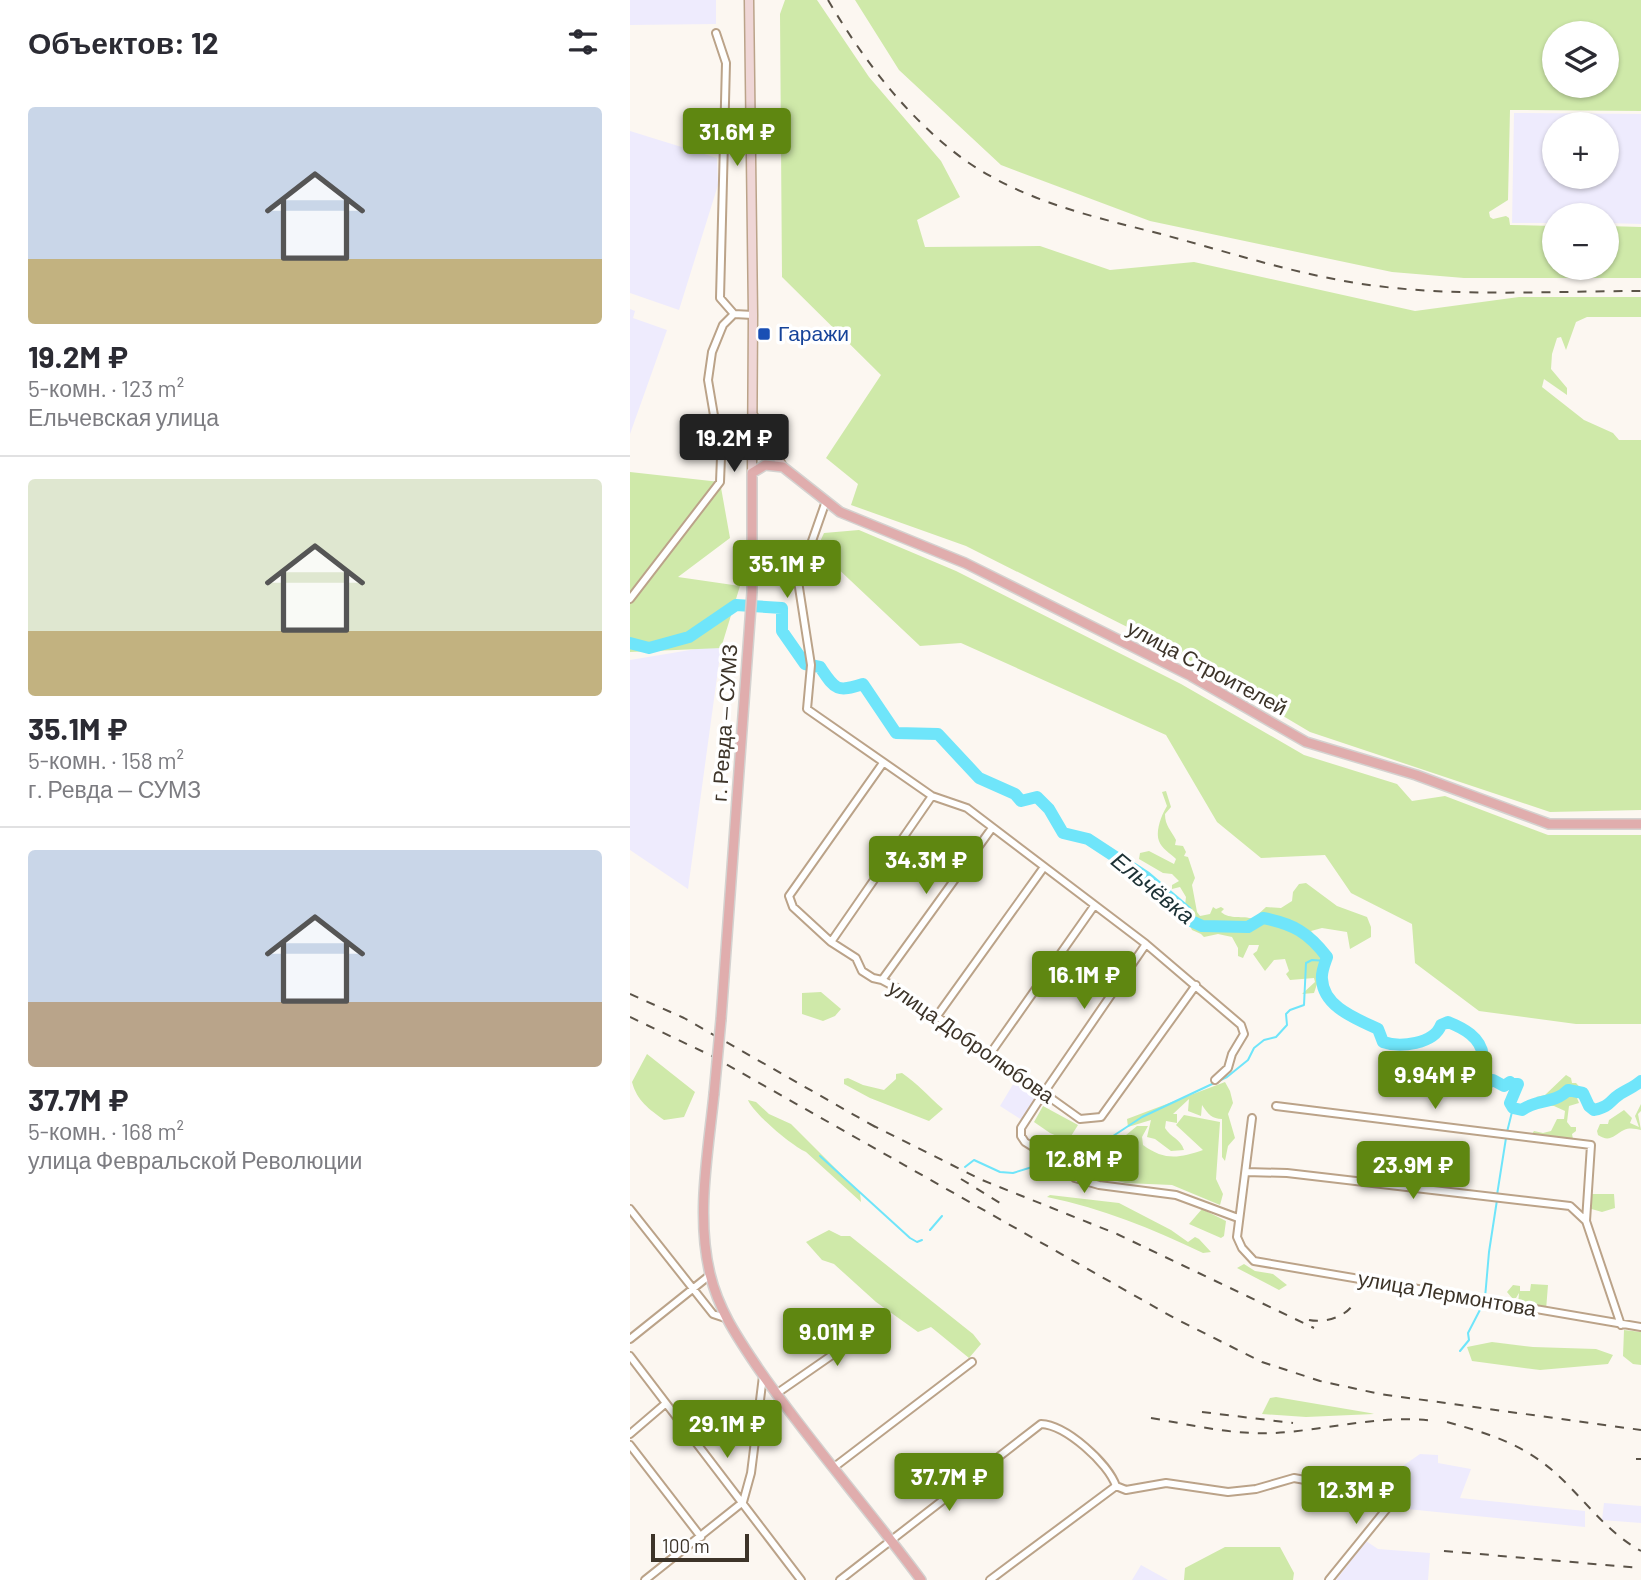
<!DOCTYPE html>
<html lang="ru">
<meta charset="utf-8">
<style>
:root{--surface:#fff;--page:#f7f7f7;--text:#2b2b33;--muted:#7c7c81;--line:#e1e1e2;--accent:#5f8711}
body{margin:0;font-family:Barlow,sans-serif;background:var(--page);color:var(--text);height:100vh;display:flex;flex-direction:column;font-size:26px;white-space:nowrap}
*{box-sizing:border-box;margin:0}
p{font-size:23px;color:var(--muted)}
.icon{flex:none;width:38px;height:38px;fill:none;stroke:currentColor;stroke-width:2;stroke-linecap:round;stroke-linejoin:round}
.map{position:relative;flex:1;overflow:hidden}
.sheet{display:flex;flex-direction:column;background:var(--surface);width:630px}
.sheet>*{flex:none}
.controls{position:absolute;left:912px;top:21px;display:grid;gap:14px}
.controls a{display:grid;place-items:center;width:77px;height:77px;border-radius:50%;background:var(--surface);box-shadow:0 2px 5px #0004;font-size:35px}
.scale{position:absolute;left:21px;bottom:18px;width:98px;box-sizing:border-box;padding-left:7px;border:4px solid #3d3429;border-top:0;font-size:19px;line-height:24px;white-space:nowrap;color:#3d3429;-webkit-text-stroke:5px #fff;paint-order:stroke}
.price{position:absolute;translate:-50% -60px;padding:0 16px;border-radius:7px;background:var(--accent);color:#fff;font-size:23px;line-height:46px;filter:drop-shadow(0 2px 4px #0008)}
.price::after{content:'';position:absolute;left:50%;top:42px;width:21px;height:16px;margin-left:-10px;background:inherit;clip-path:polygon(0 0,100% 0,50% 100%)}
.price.selected{background:#222;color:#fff}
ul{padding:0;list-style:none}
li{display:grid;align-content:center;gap:14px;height:371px;padding:0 28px}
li+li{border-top:2px solid var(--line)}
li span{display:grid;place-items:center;height:217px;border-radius:7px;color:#555}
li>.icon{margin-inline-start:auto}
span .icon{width:126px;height:126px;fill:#fffc;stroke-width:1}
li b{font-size:30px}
h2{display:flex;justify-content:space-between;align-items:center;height:84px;padding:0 28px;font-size:30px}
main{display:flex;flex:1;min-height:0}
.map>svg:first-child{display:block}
.industrial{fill:#eeebfd;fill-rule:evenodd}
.green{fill:#cfe9a9;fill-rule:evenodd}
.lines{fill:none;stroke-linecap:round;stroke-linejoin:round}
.stream{stroke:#6fe5fa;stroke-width:2}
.river{stroke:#6fe5fa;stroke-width:12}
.street-casing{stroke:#bba389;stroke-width:10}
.secondary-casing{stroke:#bba389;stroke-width:11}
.primary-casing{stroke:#d4d2d0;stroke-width:12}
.street{stroke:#fff;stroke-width:6}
.secondary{stroke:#efd6d6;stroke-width:8}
.primary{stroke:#e0adad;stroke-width:9}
.rail{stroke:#5b5348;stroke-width:2;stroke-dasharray:9 9;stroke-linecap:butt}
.primary-bridge-casing{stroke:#d4d2d0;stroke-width:12;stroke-linecap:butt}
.primary-bridge{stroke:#e0adad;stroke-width:9}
.transit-dot{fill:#1a4fb4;stroke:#fff;stroke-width:2.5}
.labels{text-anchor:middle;stroke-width:7;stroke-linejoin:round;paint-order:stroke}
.transit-label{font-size:21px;fill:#164399;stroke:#fff;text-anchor:start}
.street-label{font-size:21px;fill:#3d3429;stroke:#fff}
.water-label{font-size:23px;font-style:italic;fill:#1c3135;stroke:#fff}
</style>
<main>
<section class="sheet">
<h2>Объектов: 12<svg class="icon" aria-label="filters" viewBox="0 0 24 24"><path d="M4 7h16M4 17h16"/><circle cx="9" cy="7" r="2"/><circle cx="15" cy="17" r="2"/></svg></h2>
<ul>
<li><span style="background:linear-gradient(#c9d6e8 70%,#c2b280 0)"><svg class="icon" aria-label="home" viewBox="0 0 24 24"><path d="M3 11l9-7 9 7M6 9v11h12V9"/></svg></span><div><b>19.2M ₽</b><p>5-комн. · 123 m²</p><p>Ельчевская улица</p></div></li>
<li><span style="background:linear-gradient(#dfe7d0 70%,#c2b280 0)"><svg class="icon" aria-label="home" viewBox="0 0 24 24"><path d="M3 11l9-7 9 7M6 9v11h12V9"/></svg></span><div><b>35.1M ₽</b><p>5-комн. · 158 m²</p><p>г. Ревда — СУМЗ</p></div></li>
<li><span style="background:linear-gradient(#c9d6e8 70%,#b9a48a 0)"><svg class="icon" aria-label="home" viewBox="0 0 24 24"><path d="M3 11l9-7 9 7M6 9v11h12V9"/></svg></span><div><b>37.7M ₽</b><p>5-комн. · 168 m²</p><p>улица Февральской Революции</p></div></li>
</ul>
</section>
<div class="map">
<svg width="1011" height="1580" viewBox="0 0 1011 1580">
<rect width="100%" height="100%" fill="#fcf7f1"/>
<path class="industrial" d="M0,0H86V24L0,25Z
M884,113L1011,114V224L977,223L976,215H924V223H882ZM924,124H976V177H924Z
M0,131L87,158L88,185L49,310L0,293Z
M0,309L5,311L3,318L37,330L0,434Z
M84,646L91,648L58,889L0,850V660Z
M385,1081L407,1097L392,1120L370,1106Z
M790,1454L808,1455V1463L841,1469L830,1498L955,1511V1527L767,1508L769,1478L774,1465Z
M974,1503L1011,1506V1523L972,1520Z
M736,1541L748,1549L800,1553L798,1580H706Z
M511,1565L538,1580H502Z"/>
<path class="green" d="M155,0H187L239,77L311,161L330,197L287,220L295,247L410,246L480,270L564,262L785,311L889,297H1011V317H957L946,322L936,350L931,337L927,338L922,354L921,369L937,388V395L914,379L912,387L954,420L983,433L989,440H1011V810L920,812L680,732L539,648L336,546L221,505L228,484L196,458L251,375L152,277L150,14Z
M225,0H1011V111L880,110L878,200L859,212L860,217L863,219L876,216L879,218L880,225L924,226V268H976L977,226L1011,227V278H834L762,272L520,221L371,165L269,70ZM924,33H976V86H924Z
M0,472L90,482L100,538L48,577L110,586L91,648L0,652Z
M229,530L326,571L551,684L674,755L767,784L782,801L815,796L918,835H1011V1024H946L849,1011L785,963L782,924L721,893L695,855L631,858L587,822L536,735L331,643L290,646L203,564L177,570L194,533Z
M536,791L541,807L535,814C535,826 541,830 546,840L545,845L553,846L556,852L554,856L558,857L565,878L562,885L567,912L570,916L580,914L583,907L586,909L591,907L594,909L591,912C600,920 613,915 623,919L636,907L651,908L662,901L663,892L669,884L676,883L707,906L737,917L741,927V937L720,949L717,932L692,928L681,931L698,951L684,993L672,994L685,982L684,978L660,980L656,974L659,971L655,959L644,960L635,971L623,954L627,951L629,945H619L613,958L608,956V948L602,937L588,934L574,937L571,934L562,930L554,913L556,897L550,887L542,889V885L549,881L542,874L533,873L509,859L510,853L519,851L544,864L546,859C541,854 531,848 529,841C525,831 532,814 537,806L532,792Z
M191,992L211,1009L205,1016L193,1021L172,1014V993Z
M17,1054L65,1092L54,1117L34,1120C19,1109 7,1101 2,1082Z
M272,1073C288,1084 298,1096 313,1109L299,1121L240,1098L214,1084V1079L218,1078L233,1085L254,1090L266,1079V1074Z
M936,1075L941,1078L942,1083H946L955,1093L952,1098H947L949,1103L939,1106L937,1122L941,1127H946V1131L942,1134L943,1139L923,1140L920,1137L902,1134L904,1131L913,1133L921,1131L927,1119H934L935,1111L924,1106L911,1105L909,1101L912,1099L906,1097L915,1095Z
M595,1082L600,1091L603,1103L598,1114L605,1138L598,1146L595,1161L592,1157V1119C582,1119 578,1114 572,1105L571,1116L558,1111L559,1099L543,1114H547V1123L536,1121L535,1128C541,1138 550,1138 554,1150L541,1151L525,1139L517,1137L521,1120L498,1127L497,1119Z
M118,1100L126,1102L139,1114L161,1124L230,1193L231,1202L176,1152C162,1146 123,1113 118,1100Z
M1011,1104V1111L1008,1114L1011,1130C1006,1129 1000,1127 994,1130C984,1135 980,1143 968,1135L967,1131L970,1124H978L979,1120L994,1110L1002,1118L1000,1123L1009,1127L1005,1116Z
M413,1106L448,1125L438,1141L420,1133L404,1122Z
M554,1115L590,1122L586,1179L593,1194L590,1205L542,1185L495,1183L446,1170L474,1153L507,1126H518L512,1137L513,1145C535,1161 549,1158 573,1150L546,1125Z
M960,1194H984L985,1208L972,1212L958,1208Z
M420,1195L489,1203L541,1230L558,1242L565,1237L569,1239L581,1252L573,1253C521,1228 474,1209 417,1197Z
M572,1209L596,1221L594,1236L591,1238L559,1224Z
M199,1230L211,1236H220L343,1334L351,1344L339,1358L301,1327L288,1332L246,1302L204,1264L192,1260L176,1242Z
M614,1264L625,1271L643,1274L657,1285L649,1290L607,1268Z
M901,1284L918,1285L916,1310L888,1304L889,1293L886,1298H882L877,1292L883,1285L890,1286V1291H900Z
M994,1330L1011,1332V1365L1003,1364L993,1356Z
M862,1342L903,1347L966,1349L983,1355L978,1364L910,1370L842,1361L837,1347Z
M646,1397L740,1413L744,1414L676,1417L632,1414L640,1398Z
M595,1547H650L664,1573L663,1580H554L555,1568Z"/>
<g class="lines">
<path class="stream" d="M877,1132L883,1108
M190,1156L280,1238L287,1242L292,1240
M431,1161V1152L438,1149L455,1150L463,1139L480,1138L512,1117L597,1077L618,1060L624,1048L634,1040L646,1037L657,1025L656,1014L660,1010L674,1005L676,963L682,960L696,961
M335,1167L344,1160L370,1172L383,1173L415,1163L427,1166
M867,1195L876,1138
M300,1230L312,1216
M855,1298L859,1252L867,1200
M830,1351L839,1340L838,1333L853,1304"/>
<path class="river" d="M0,643L19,648L59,637L106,605L152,608V631L175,664L190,667C205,689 206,693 233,684L266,733L308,734L349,778L385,794L391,801L407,797L419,809L433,833L458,839L516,877L556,911L559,920L572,926L618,927L633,918C663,924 678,932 697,957C695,963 691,972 692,979C693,1007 727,1019 748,1029L753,1042C770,1048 804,1044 811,1025L818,1022C833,1028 851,1037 853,1056C854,1066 853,1072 860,1082L863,1080L874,1086L880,1082L881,1084H888L880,1103L883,1108L892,1110C906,1099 925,1104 938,1090L953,1093L959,1106L964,1110C981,1106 978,1102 990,1094C998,1089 1004,1087 1011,1081"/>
<defs>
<path id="street" d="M86,33L96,63L90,298L104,314
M196,501L168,581L181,665L177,709L302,796L337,808L516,944L611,1025L614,1034L602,1054L598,1068L585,1080
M0,599L90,482L91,457L78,380L82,352L93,325L104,314L123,315
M253,763L159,896L163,907L201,942L226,958L232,971L243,978L252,980L267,988L450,1119L471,1117L566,985
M201,942L302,796
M516,944L413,1094L391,1128V1136L395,1142L427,1162L445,1178L469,1185L546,1195L608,1218
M252,980L362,828
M307,1016L414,867
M360,1054L464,906
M646,1106L961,1145L956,1221L991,1325
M622,1118L607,1237L612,1248L624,1261L1011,1327
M616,1172L657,1173L940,1206L956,1221
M0,1209L83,1314L95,1318
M0,1339L80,1275
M0,1356L171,1580
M146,1394L254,1319
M0,1434L35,1404
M0,1445L71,1537
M203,1468L342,1362
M486,1486L496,1490L536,1483L598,1492L626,1489L664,1478L718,1488L765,1477L763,1501L699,1580
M15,1580L113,1502L121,1473L133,1376
M210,1580L411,1424C436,1425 478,1463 486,1486L360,1580"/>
<path id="secondary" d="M119,0L123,315L122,473
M123,415L153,467"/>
<path id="primary" d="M91,1019L122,592V473L135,465L153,467L210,512L335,563L561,676L676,742L786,775L919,824H1011
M84,1094C78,1153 66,1216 80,1274C89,1311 108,1338 128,1368C179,1442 238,1508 291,1580"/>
</defs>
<use href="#street" class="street-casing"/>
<use href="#secondary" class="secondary-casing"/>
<use href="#primary" class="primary-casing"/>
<use href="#street" class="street"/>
<use href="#secondary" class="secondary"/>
<use href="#primary" class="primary"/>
<path class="rail" d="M198,0C234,61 280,122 339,163C397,202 464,217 531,234C602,253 674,277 747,286C833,297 924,291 1011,291
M0,994L54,1018L247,1128
M0,1017L80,1055L546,1319L632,1362L690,1381L750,1394L1011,1430
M240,1124L352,1180L487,1234L684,1328
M331,1179L370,1203
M679,1320C693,1323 713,1318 722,1306
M572,1412L663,1423
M521,1418C562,1425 602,1435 644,1433C698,1430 751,1414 805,1421
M817,1422C864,1435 899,1446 935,1482C961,1508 979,1533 1011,1551
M1006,1459H1011
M814,1551L1011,1568"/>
<defs>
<path id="primary-bridge" d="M84,1094L91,1019"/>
</defs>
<use href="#primary-bridge" class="primary-bridge-casing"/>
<use href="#primary-bridge" class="primary-bridge"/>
</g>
<rect class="transit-dot" x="127" y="327" width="14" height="14" rx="3.5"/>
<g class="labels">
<g class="transit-label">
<text x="148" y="341">Гаражи</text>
</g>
<g class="street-label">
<text transform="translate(577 668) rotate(28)" y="7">улица Строителей</text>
<text transform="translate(95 723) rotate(-86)" y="7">г. Ревда — СУМЗ</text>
<text transform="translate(341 1042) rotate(35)" y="7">улица Добролюбова</text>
<text transform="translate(817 1294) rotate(10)" y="7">улица Лермонтова</text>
</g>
<g class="water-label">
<text transform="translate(523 888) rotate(39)" y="8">Ельчёвка</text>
</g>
</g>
</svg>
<div class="controls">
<a><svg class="icon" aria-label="layers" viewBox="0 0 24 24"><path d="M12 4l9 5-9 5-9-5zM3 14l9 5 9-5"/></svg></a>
<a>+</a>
<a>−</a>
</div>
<div class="scale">100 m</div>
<b class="price" style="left:107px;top:168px">31.6M ₽</b>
<b class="price selected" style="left:104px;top:474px">19.2M ₽</b>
<b class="price" style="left:157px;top:600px">35.1M ₽</b>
<b class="price" style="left:296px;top:896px">34.3M ₽</b>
<b class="price" style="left:454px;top:1011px">16.1M ₽</b>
<b class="price" style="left:805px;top:1111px">9.94M ₽</b>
<b class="price" style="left:454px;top:1195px">12.8M ₽</b>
<b class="price" style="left:783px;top:1201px">23.9M ₽</b>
<b class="price" style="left:207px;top:1368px">9.01M ₽</b>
<b class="price" style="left:97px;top:1460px">29.1M ₽</b>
<b class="price" style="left:319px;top:1513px">37.7M ₽</b>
<b class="price" style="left:726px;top:1526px">12.3M ₽</b>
</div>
</main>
